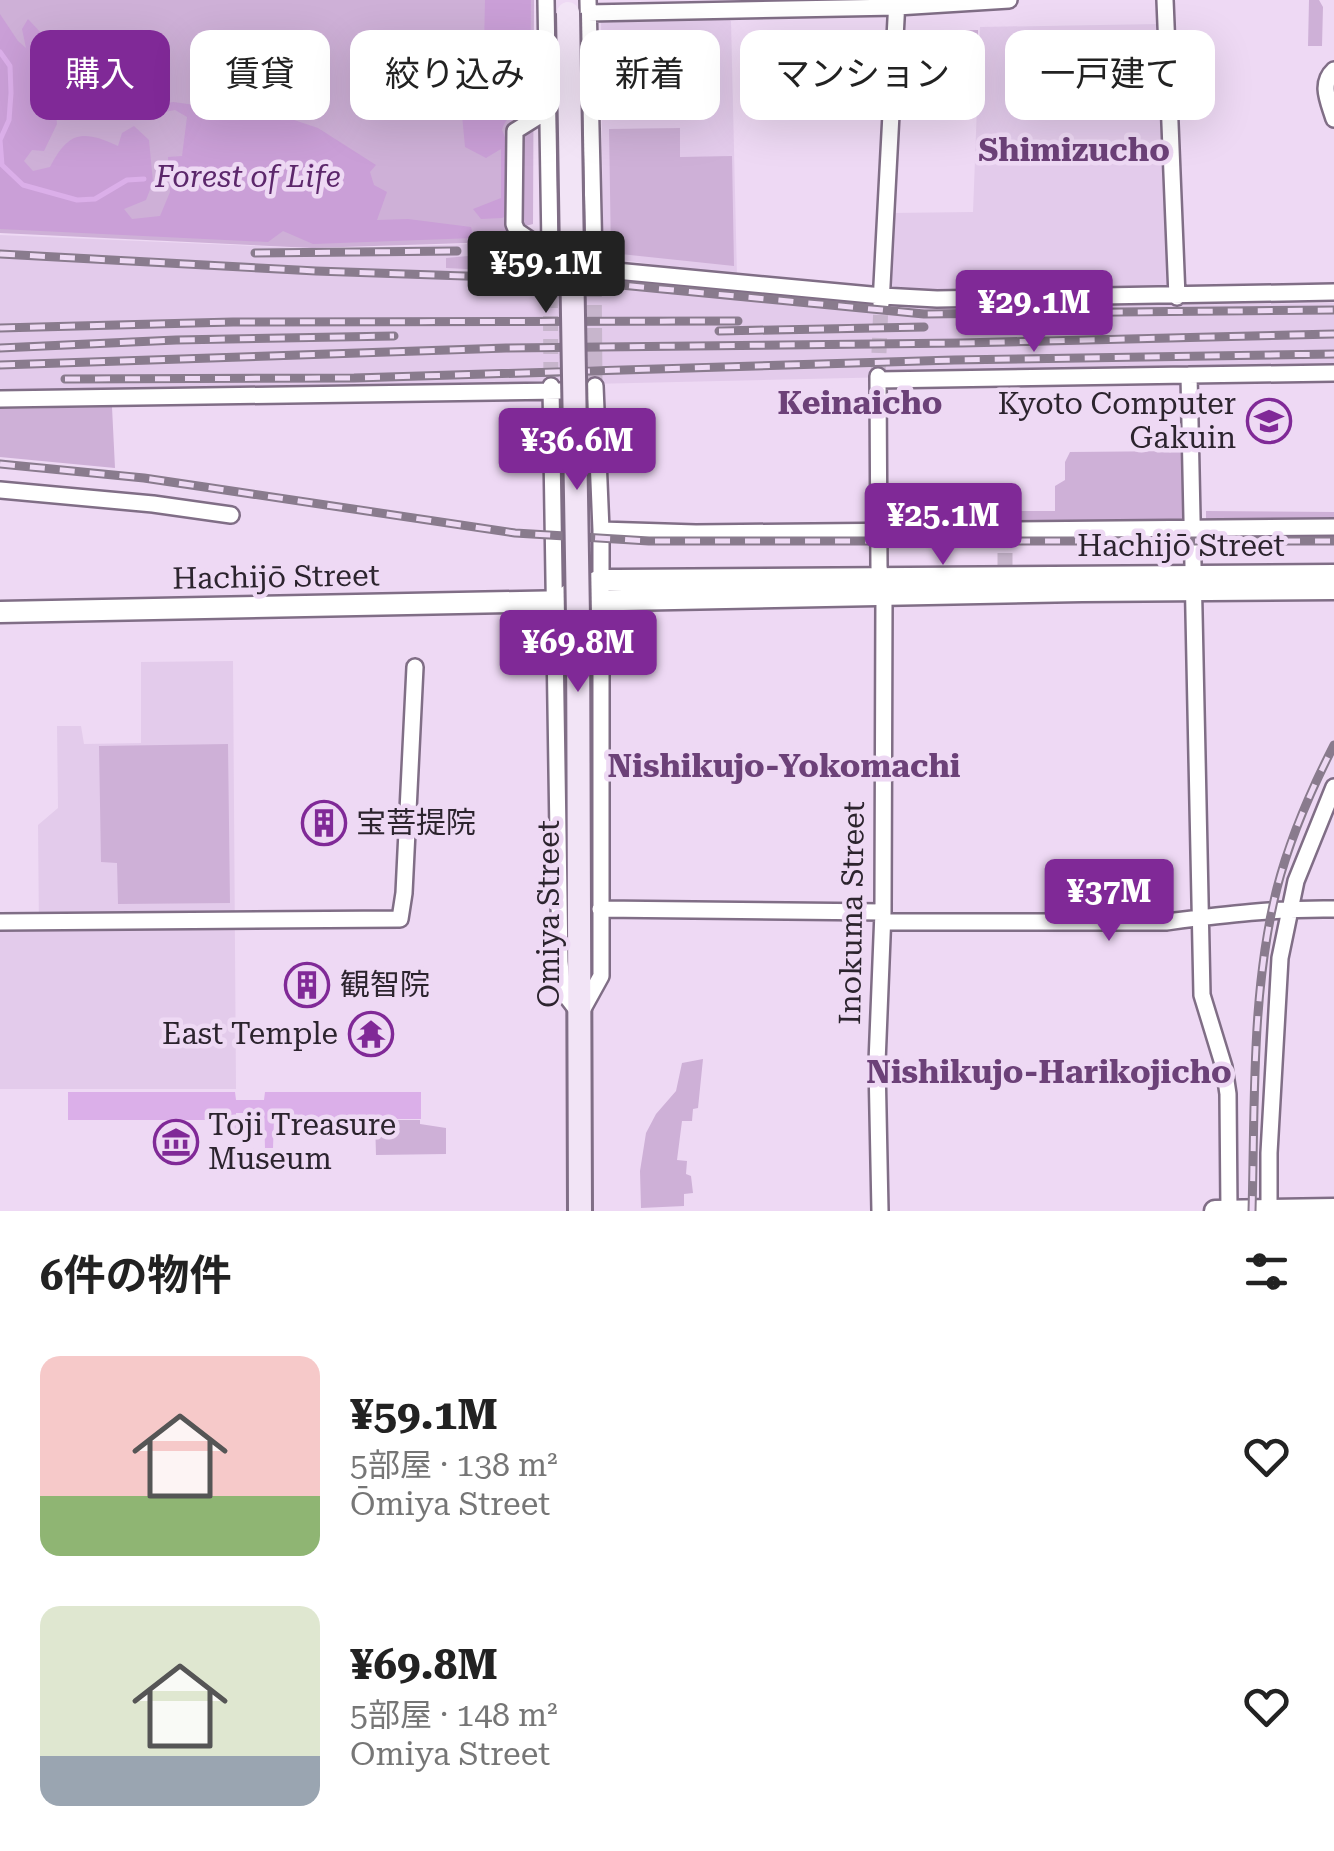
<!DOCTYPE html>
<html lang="ja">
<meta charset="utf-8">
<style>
:root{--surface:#fff;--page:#f2f2f2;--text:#222;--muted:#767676;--accent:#802997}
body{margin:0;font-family:"Roboto Serif","Noto Sans JP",serif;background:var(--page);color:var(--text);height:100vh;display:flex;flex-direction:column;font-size:38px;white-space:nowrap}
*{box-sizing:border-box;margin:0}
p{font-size:32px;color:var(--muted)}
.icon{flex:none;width:55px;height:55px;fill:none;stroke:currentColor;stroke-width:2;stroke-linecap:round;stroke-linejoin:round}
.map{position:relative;height:1211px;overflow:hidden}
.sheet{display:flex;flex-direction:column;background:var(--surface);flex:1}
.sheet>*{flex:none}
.banner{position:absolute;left:30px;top:30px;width:1275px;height:90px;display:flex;gap:20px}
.price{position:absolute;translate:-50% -85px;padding:0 22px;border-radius:10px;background:var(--accent);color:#fff;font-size:32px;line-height:65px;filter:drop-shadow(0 2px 5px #0008)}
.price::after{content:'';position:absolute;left:50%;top:60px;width:30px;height:22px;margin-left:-15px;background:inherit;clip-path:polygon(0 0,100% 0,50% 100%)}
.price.current{background:#222;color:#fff}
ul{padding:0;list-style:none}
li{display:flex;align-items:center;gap:30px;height:250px;padding:0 40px}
li span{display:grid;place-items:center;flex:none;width:280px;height:200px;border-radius:20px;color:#555}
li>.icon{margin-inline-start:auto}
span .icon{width:120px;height:120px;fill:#fffc;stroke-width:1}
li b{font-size:42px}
h2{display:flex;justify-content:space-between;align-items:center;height:120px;padding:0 40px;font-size:42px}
.pill{padding:0 35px;border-radius:20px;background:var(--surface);box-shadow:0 10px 40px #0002;font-size:35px;line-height:90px}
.pill.current{background:var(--accent);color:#fff}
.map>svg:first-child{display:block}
.built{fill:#e3cbeb}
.green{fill:#ceb0d7}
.forest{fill:#ca9fd7}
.water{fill:#dbafe9}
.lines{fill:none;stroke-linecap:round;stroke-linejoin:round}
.stream{stroke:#dbafe9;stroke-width:5}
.minor-tunnel{stroke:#c7b5cc;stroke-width:15;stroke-dasharray:15 8;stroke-linecap:butt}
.minor-casing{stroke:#806e86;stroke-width:20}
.tertiary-casing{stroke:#806e86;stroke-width:25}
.secondary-casing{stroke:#806e86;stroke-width:28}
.minor{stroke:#fff;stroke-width:15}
.tertiary{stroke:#fff;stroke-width:20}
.secondary{stroke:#f2e4f6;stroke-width:22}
.rail-casing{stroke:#897b8d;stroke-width:9}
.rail{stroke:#eed9f4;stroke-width:5;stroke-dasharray:15;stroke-linecap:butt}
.secondary-bridge-casing{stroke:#806e86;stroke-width:28;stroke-linecap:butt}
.secondary-bridge{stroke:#f2e4f6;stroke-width:22}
.labels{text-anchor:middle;stroke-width:9;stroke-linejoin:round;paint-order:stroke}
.park-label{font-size:30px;font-style:italic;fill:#5c276b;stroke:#eed9f4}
.poi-label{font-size:30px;fill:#2c242e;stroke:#eed9f4;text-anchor:start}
.street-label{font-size:30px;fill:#2c242e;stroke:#eed9f4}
.neighbourhood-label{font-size:32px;font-weight:bold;fill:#6c4178;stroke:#eed9f4}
</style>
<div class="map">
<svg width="1334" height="1211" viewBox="0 0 1334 1211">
<rect width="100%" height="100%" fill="#eed9f4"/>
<path class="built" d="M726,17L731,21L737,277L603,257L601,18Z
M1156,24L1168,291L890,292L891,213L973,212L980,27Z
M0,235L325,249L468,244V256L446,267L602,276L919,308L1334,303V367L590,384L0,390Z
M233,661L236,1089H0V932L39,931L38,825L58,808L57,726H81L84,744L141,743V662Z"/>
<path class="green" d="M0,0H534L533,224L510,230V242H523L526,245V257L521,262H507V271L446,268V258L468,256L467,243L312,248L0,233Z
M1309,0H1319L1323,7L1322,46H1308Z
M978,30V80H903L905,44H909V64H945V37H925V31Z
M680,128V157L732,156L734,266L611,253L609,129Z
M112,407L115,468L0,457V409Z
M1183,451V523H1012V511H1055V486L1065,480V462L1070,452Z
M1206,511L1334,512V525H1206Z
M228,744L230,903L118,904L117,863L101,862L99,746Z
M703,1059L698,1108L693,1109L692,1121H682L677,1160L687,1161L686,1174L691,1176L693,1193L684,1194V1206L641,1208L640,1171L646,1133L656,1114L676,1091L682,1063Z
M375,1120H420V1124L446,1128V1154L376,1155Z"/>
<path class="forest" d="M485,0H531L530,110C516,111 506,116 502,130L510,150L511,214L502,218L481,219L473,209L501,198V149L486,158L465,147L461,104L484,46Z
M0,14L18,41L26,48L22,29L28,19L43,35L46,83L55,106L57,124L44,151L32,150L24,161L33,171L50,167C68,132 82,129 118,146L122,133L134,126L149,140L153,182L146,200L124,209L132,219L160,216L170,192L168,157L182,156L187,117L175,110L148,115L145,108L173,102L285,117L318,128L376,165L370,172L374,185L387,192L377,220L408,219L471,227L474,238L313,244L283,231L268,242L0,229Z"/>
<path class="water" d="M68,1092H235L236,1100H264L265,1092H421V1119H274L273,1148H265L264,1113H236V1133H229V1120H68Z"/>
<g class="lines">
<path class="stream" d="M0,52L10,66L11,93L9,120L0,140L2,165L23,185L77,200L95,199L127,180L144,179"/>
<path class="minor-tunnel" d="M550,247L551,386
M594,259L595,386
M878,376L881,304
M1005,530V565"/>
<defs>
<path id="minor" d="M546,0L550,247
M588,0L594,259
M1165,0L1177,297
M588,13L897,7L1009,0
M1334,70C1319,84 1329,102 1334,119
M547,111L515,131L514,224L517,231L558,259L605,270L882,296L937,299L1334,292
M881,304L897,0
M878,376L879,567L884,595L883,912L877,1063L880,1211
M878,380L1189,375
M551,386L560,962L563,992L580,1014L601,976V530L595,386
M0,399L561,391
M0,490L153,504L231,515
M601,530L696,533L1334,527
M600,909L883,912
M0,922L400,919L404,893L415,667
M883,922H1166C1222,915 1277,908 1334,909
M1229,1210L1228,1094L1224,1067L1202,995L1189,375L1334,373
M1269,1211V1153L1280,958L1296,881L1334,787"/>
<path id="tertiary" d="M568,595L600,580H618L1334,575
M0,612L1082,591L1334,589
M1215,1211L1334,1209"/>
<path id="secondary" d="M578,617L580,1211"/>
</defs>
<use href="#minor" class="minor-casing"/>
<use href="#tertiary" class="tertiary-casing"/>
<use href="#secondary" class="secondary-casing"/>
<use href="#minor" class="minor"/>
<use href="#tertiary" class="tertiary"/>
<use href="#secondary" class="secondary"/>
<defs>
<path id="rail" d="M255,253L457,251
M0,254L316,271L558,279L924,314L1334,310
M0,328L233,322L738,321
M719,331L924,327
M0,348L176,340L394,336
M0,365L506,348L961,343L1334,334
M65,379L354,378L954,360L1334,354
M0,464L144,478L515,533L649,541H1334
M1252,1211C1255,1104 1251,992 1277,888C1290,838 1311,790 1334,745"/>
</defs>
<use href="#rail" class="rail-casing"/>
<use href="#rail" class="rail"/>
<defs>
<path id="secondary-bridge" d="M568,13L578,617"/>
</defs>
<use href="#secondary-bridge" class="secondary-bridge-casing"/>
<use href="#secondary-bridge" class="secondary-bridge"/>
</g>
<defs>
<symbol id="university-ring" viewBox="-11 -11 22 22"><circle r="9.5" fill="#eed9f4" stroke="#802997" stroke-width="1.5"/><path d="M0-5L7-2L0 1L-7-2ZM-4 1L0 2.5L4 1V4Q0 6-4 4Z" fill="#802997"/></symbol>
<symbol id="building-ring" viewBox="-11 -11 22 22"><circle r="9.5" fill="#eed9f4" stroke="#802997" stroke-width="1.5"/><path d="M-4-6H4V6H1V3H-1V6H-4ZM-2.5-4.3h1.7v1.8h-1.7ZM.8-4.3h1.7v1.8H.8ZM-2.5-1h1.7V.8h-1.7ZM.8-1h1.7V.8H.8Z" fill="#802997"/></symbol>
<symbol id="temple-ring" viewBox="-11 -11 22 22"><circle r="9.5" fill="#eed9f4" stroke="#802997" stroke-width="1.5"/><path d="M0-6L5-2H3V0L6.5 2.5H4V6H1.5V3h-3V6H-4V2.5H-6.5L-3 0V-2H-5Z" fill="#802997"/></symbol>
<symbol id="museum-ring" viewBox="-11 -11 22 22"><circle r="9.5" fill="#eed9f4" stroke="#802997" stroke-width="1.5"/><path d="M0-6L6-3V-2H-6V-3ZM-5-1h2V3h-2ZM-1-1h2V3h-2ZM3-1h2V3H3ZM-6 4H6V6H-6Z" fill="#802997"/></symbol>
</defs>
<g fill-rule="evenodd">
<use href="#university-ring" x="1244" y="396" width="50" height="50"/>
<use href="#building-ring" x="299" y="798" width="50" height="50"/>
<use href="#building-ring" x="282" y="960" width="50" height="50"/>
<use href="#temple-ring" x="346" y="1009" width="50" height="50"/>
<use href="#museum-ring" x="151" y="1117" width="50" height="50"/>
</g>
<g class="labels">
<g class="park-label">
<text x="248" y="187">Forest of Life</text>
</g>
<g class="poi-label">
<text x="1236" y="414" text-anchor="end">Kyoto Computer<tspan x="1236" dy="34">Gakuin</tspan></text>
<text x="356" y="833">宝菩提院</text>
<text x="340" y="995">観智院</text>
<text x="338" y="1044" text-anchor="end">East Temple</text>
<text x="208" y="1135">Toji Treasure<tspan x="208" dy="34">Museum</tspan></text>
</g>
<g class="street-label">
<text x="1181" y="556">Hachijō Street</text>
<text transform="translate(276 577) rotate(-1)" y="10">Hachijō Street</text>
<text transform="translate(852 913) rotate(-89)" y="10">Inokuma Street</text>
<text transform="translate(549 914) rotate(-90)" y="10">Omiya Street</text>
</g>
<g class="neighbourhood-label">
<text x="1074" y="161">Shimizucho</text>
<text x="860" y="414">Keinaicho</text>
<text x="784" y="777">Nishikujo-Yokomachi</text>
<text x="1049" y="1083">Nishikujo-Harikojicho</text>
</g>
</g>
</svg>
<b class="price current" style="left:546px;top:316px">¥59.1M</b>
<b class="price" style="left:1034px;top:355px">¥29.1M</b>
<b class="price" style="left:577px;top:493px">¥36.6M</b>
<b class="price" style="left:943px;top:568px">¥25.1M</b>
<b class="price" style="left:578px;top:695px">¥69.8M</b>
<b class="price" style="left:1109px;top:944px">¥37M</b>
<div class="banner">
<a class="pill current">購入</a>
<a class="pill">賃貸</a>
<a class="pill">絞り込み</a>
<a class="pill">新着</a>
<a class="pill">マンション</a>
<a class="pill">一戸建て</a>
</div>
</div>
<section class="sheet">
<h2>6件の物件<svg class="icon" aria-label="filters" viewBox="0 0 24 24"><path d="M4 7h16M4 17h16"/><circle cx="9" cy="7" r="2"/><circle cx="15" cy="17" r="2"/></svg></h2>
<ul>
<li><span style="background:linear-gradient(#f6c9c9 70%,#8fb573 0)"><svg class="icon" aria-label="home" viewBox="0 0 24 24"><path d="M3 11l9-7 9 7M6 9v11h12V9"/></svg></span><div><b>¥59.1M</b><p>5部屋 · 138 m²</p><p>Ōmiya Street</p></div><svg class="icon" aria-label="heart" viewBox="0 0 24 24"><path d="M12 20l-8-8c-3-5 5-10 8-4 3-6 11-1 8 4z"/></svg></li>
<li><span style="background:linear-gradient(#dfe7d0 75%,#9aa5b1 0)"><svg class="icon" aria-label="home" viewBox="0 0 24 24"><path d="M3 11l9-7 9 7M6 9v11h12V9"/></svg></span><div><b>¥69.8M</b><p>5部屋 · 148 m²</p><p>Omiya Street</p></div><svg class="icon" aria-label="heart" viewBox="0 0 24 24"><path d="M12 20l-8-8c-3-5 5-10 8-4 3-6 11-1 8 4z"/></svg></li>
</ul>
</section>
